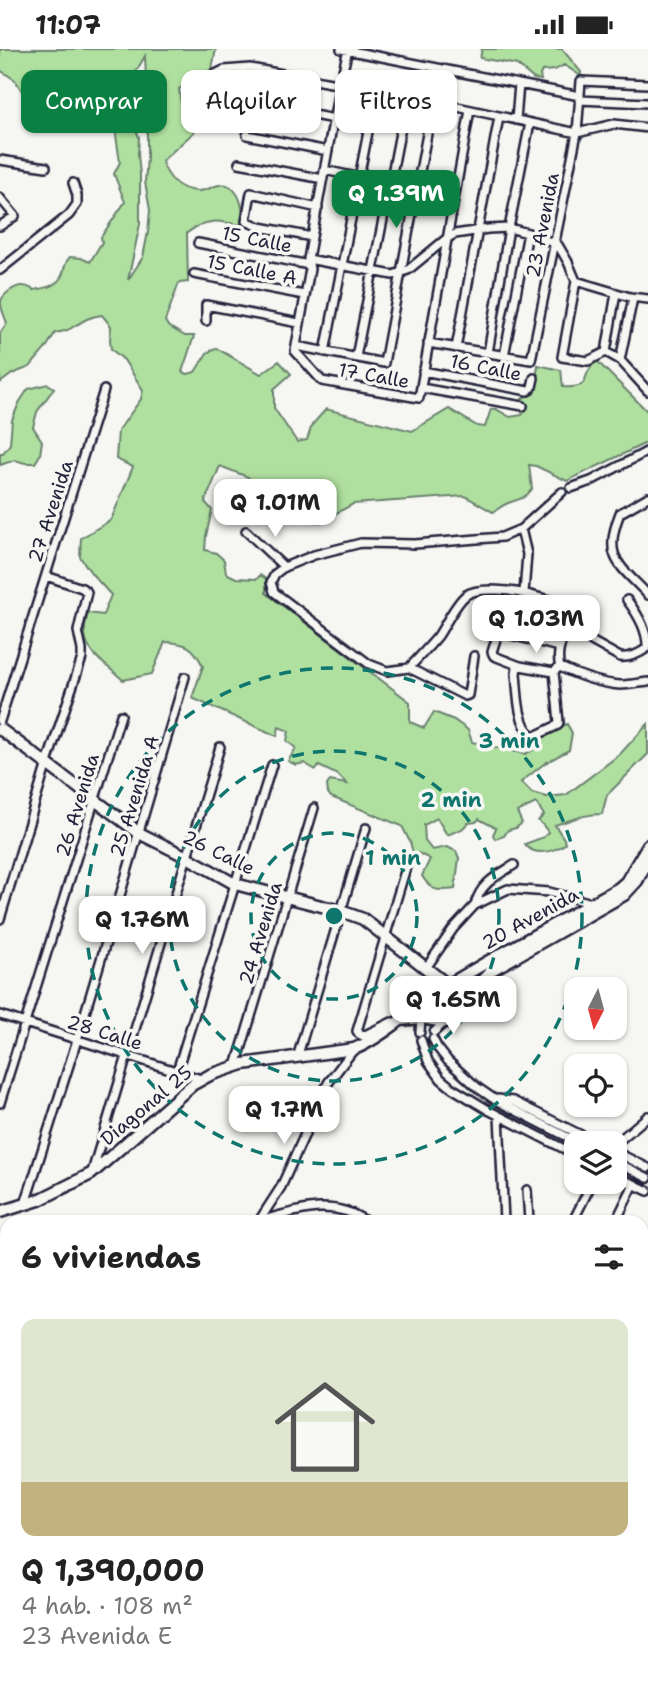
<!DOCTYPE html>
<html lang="es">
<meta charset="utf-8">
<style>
:root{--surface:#fff;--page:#f6f6f6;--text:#222;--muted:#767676;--accent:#0b8043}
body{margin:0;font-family:"Shantell Sans",sans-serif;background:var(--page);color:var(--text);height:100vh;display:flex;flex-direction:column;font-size:26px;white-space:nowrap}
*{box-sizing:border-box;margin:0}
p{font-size:23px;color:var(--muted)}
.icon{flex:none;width:38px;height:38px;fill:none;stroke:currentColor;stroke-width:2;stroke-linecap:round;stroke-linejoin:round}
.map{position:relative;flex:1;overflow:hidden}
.drawer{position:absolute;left:0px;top:1166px;width:649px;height:471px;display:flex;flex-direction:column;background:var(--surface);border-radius:21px 21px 0 0;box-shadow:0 2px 5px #0004}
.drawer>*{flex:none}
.banner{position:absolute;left:21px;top:21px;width:607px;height:63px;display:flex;gap:14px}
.needle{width:46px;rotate:186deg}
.fabs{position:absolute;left:564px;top:928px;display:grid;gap:14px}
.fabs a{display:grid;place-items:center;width:63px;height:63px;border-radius:14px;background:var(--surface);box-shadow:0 2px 5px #0004;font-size:35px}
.price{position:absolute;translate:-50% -60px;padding:0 16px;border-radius:14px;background:#fff;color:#222;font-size:23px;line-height:46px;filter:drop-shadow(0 2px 4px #0008)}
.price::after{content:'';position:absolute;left:50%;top:42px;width:21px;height:16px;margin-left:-10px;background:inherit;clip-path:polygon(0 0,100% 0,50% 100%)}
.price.selected{background:var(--accent);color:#fff}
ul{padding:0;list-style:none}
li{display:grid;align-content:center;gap:14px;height:371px;padding:0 21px}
li span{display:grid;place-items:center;height:217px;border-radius:14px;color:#555}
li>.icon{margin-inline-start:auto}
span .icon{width:126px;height:126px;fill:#fffc;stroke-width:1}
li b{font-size:30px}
h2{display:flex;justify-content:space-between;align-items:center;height:84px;padding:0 21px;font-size:30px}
.chip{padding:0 24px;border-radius:14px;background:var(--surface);box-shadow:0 2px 5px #0004;font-size:24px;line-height:63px}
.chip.selected{background:var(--accent);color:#fff}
.status{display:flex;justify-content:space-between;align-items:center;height:49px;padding:0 35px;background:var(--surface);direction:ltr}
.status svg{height:19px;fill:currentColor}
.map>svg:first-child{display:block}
.green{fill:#b0e0a0;stroke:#69816e;stroke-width:2}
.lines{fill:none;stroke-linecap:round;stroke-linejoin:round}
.minor-casing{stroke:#22223b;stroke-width:12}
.major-casing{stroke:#22223b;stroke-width:15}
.minor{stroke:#f6f6f2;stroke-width:7}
.major{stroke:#f6f6f2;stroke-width:10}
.ring{fill:none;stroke:#0f766e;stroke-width:3.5;stroke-dasharray:12 9}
.labels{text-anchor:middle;stroke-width:7;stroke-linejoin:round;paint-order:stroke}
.street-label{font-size:19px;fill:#22223b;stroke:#f6f6f2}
.centre{fill:#0f766e;stroke:#f6f6f2;stroke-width:3.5}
.ring-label{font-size:21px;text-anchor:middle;font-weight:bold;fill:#0f766e;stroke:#f6f6f2;stroke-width:7;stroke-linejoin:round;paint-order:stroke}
</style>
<div class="status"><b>11:07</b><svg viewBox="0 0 49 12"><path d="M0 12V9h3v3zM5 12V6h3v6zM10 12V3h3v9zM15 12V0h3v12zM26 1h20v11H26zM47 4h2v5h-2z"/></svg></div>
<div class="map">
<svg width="648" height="1635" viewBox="0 0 648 1635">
<rect width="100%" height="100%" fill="#f6f6f2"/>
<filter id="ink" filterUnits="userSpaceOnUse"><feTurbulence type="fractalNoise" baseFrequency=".0143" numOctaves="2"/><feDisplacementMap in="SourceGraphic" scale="14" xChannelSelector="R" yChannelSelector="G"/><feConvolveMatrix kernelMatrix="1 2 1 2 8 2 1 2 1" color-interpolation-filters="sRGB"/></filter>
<g filter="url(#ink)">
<path class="green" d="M0,0H216L212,20L179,40L181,54L193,58L197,69L193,84L162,112C167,128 178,141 197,142C211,143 224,125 237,145C243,153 243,167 245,177C221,172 207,168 187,184L188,233L179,234L165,272L168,277L185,287H194L182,323L188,325L195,323L207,304L216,299L261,325L279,312L291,325L274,340V359L297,393L307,391L312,376L326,360L412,382L449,360L477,377L485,378L491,360H496L510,368L522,366L528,357L522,350L526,347L534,345L538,316L561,321L563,338C595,340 578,326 597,312L648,363V393L567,432L536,417L529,416L532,440C524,452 515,450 504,456C500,458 497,461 493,463L465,447L353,455L320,473H314L299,464L280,461L258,452L248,428L220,417L205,453L212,461L206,487L205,501L216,504L224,511L226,524L236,529L257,530L260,526L266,530V544L410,653V673L424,679L434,663L454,671L468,681L472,693L525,705L533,701L531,694L547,683L567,675L572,684L569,701L545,714L521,733L532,744L546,748L566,746L619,706L648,675V705L607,746L602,765C583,765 572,771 555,776L564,790L565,795C553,803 533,808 525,795L544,788L548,783L542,775L538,772L544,766L536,754L517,763L522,774L516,779L508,781L504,787L495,790L493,786L496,779L479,770L476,773L468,774L462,780L447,786L437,769L424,776L425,792L432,801L447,798L456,802L459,809L455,840C437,842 432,843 422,827L430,810L418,804L414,807L410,793L402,777L331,748L328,744L327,736L330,732L347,735L338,726L319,717L316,721L304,714L296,716L288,712L296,699L287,692L289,682L279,678L277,687L192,649L203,617C193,597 187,594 165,593L152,625L123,631C100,610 76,600 88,564L103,566L111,546L92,525L80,508L81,489L111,471L133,418L116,410L118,382L141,350L143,341L124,311L111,300L110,291L111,277L102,266C90,267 83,272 73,278C68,282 61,283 55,284L46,299L30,318L12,325L0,334V284L7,274C5,268 0,259 1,252C3,245 16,236 23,237C28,237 30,239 34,241C45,239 59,237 63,224C65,217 65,213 70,208L81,209L90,213L102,193L101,188L125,153L114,125L120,113L115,80L118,74L124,73L134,76L139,88L138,105L140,126V175L128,231L143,208L148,183L150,161L145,133L147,109V53L145,7L130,33L119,44L104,49L66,48L36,50L26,48L15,31L0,21Z
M482,0H562L581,23V27L564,16L555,21L542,22L540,26L541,31L534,30L517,16L480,9Z
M48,335L54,339L37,363L33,378L42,392L40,406L35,414H25L15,411L0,416V404H3L10,395L12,371L19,354L28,340Z"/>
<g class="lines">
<defs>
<path id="minor" d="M341,0L580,47
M348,0L340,35L308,210L310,220L295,302L322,332L419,349L470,61
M579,51L648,54
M267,57L334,70
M204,65L203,31L224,21L250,19L439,54L577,84L614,75L648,79
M516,71L519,35
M247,86L328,102
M0,111L46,118
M239,114L323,130
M324,121L390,135
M0,149L15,167L0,177
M312,188L260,178L246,172L251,144L318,159
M198,194L309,216
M308,210L393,226L408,221L446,190L455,185L488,180L509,179L528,184L558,196L568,213L576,232L630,248L648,250
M0,221L69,166L77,155V146L73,134
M194,225L304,246
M576,232L562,308L588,312L606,303L620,311L648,342
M206,272V256L299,274
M428,294L531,311L577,84L581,32L648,35
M296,297L384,314L433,53
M456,299L499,68
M325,303L376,42
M606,303L616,244
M488,304L509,179L530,74
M504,307L528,184
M356,308L407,48
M620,311L633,249
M423,322L528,342L532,338L534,329
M421,339L523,357
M571,439L591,432L648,402
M648,448L620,464C602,509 619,515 648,546
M521,480L527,505L524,544
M246,482L284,518
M566,578L620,608C630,609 639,605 647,599C648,582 637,564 627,551
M474,607L468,646L465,647L409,619L387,622L369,615L274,543L271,533L275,525L284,518L314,506L361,494L415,495L502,488L521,480L562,443
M520,617L517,619L516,624C518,644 517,672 532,687H535L558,676L559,673L554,623
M409,619C418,609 429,598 438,587C446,575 455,555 466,546C479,537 515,542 530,546C540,549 559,551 565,560C574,576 553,597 560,618C576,626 602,635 620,636C629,636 639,634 648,633
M557,620L554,623L520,617L494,607L492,603L497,587L503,584L559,598
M0,672L104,341
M475,856C480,835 496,827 514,816
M0,870L47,714L82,609V601L78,582L87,543L82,539L46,527
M426,919L453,880L475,856L508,840L549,843L592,854
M0,966L201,1030
M392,973L363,987L359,985L357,982L408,812
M420,983L421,969
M434,983L445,973
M433,990L437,998L448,1012L478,1039L497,1052L579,1094
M421,991L428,1012L441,1030L452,1039L490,1062L576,1106
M297,1009L366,779
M236,1017L314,759
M177,1022L272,716
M498,1050L513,1052L597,1094
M0,1054L121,666
M499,1067L504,1172
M614,1096L648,1067
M614,1102L648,1119
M614,1112L648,1129
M92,1123L220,698
M614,1126L648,1142
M527,1141L529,1172
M25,1155L77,991L185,628
M259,1172L281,1138L328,1034L354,1000
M259,1172C295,1163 331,1148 365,1172
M573,1172L593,1132
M616,1172L634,1135
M642,1228L648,1216
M642,1267L648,1270
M642,1311L648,1314
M642,1358L648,1361
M642,1396L648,1391
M642,1409L648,1406
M642,1419L648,1417
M642,1447L648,1446
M0,1458L7,1459
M642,1533L648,1528
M642,1588L648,1583
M111,1629L116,1635
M471,1629L476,1635
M490,1629L499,1635
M527,1629L533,1635
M640,1631L643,1635
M7,1635L10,1629
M587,1635L594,1629"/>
<path id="major" d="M0,680L139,784L187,808L235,835L341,862L363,870L454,941L466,957
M421,969L428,952L448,936L487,913L619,839L626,833L648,796
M400,971L421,969L445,973L454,970L464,961L479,935L492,921L624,846L637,832L648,811
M0,1163L39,1151L91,1125L192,1036L210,1026L243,1015L354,1000C370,994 384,983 398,973C409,964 417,955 430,949"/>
</defs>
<use href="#minor" class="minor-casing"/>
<use href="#major" class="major-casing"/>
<use href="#minor" class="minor"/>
<use href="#major" class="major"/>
</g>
</g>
<g class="ring">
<circle cx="334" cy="867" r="83"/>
<circle cx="334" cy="867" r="165"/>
<circle cx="334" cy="867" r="248"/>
</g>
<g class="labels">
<g class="street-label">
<text transform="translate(542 176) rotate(-79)" y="7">23 Avenida</text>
<text transform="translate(257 190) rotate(11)" y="7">15 Calle</text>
<text transform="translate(252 220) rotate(11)" y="7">15 Calle A</text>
<text transform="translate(486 318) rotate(11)" y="7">16 Calle</text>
<text transform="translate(374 326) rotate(10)" y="7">17 Calle</text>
<text transform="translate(50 462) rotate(-72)" y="7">27 Avenida</text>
<text transform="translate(134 747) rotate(-73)" y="7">25 Avenida A</text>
<text transform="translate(77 756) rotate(-73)" y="7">26 Avenida</text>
<text transform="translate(219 803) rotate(26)" y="7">26 Calle</text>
<text transform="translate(530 869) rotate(-29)" y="7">20 Avenida</text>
<text transform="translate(260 884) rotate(-73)" y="7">24 Avenida</text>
<text transform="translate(105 983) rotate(17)" y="7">28 Calle</text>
<text transform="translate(146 1056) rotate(-40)" y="7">Diagonal 25</text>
</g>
</g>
<circle cx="334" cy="867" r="10" class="centre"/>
<g class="ring-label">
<text x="509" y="699">3 min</text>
<text x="451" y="758">2 min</text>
<text x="393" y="816">1 min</text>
</g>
</svg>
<div class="fabs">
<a><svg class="needle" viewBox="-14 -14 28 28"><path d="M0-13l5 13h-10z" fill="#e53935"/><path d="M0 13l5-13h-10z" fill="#767676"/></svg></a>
<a><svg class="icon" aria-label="locate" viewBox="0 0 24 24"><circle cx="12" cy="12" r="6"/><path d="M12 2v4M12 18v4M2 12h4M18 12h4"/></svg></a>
<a><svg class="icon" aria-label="layers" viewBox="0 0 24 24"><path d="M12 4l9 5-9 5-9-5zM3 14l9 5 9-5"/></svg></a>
</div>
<b class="price selected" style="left:396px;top:181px">Q 1.39M</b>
<b class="price" style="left:275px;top:490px">Q 1.01M</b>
<b class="price" style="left:536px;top:606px">Q 1.03M</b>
<b class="price" style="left:142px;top:907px">Q 1.76M</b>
<b class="price" style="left:453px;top:987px">Q 1.65M</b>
<b class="price" style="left:284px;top:1097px">Q 1.7M</b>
<div class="banner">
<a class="chip selected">Comprar</a>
<a class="chip">Alquilar</a>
<a class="chip">Filtros</a>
</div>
<section class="drawer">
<h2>6 viviendas<svg class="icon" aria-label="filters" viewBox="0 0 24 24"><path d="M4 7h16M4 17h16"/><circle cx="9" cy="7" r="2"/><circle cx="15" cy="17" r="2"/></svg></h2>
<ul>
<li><span style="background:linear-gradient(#dfe7d0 75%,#c2b280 0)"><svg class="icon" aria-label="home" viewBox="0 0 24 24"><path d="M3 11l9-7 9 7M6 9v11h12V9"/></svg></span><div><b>Q 1,390,000</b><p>4 hab. · 108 m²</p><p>23 Avenida E</p></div></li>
</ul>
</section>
</div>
